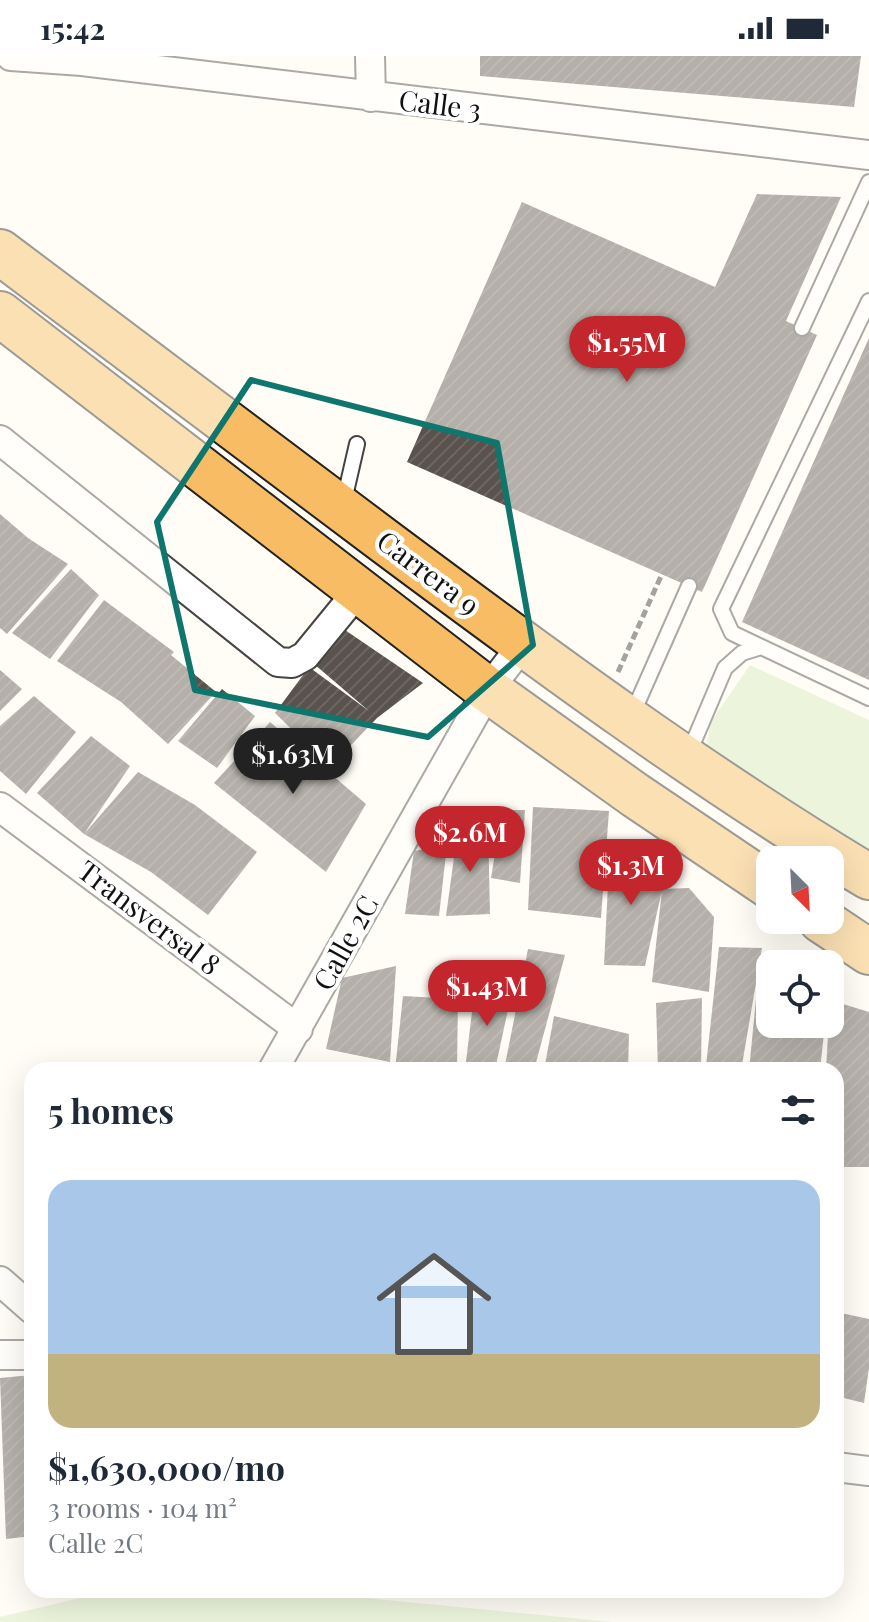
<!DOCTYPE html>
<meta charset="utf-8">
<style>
:root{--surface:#fff;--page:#f2f2f3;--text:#1f2937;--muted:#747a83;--line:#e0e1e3;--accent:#c4262e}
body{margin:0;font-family:"Playfair Display",serif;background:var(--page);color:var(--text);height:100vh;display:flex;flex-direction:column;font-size:30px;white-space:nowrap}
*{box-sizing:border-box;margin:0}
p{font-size:26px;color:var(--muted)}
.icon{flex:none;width:44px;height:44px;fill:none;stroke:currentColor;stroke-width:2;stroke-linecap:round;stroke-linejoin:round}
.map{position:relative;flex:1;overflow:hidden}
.sheet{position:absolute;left:24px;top:1006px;width:820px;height:536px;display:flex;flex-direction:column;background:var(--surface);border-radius:24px;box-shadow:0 8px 32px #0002}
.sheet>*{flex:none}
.needle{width:52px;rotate:156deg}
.tools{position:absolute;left:756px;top:790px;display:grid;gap:16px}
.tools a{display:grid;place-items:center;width:88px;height:88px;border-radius:16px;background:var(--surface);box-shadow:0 8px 32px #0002;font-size:40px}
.price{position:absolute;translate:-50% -68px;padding:0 18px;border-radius:28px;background:var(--accent);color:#fff;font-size:26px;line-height:52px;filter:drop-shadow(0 2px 4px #0008)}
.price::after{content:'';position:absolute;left:50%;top:48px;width:24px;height:18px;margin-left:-12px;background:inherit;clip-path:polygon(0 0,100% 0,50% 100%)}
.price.on{background:#222;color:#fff}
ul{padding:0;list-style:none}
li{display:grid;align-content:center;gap:16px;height:424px;padding:0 24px}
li+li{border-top:2px solid var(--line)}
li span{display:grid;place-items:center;height:248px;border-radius:24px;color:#555}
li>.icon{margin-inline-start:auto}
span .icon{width:144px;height:144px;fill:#fffc;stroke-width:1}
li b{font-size:34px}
h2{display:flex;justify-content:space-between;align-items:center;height:96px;padding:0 24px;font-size:34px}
.status{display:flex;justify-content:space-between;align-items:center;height:56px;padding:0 40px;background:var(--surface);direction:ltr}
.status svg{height:22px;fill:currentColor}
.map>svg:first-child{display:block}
.grass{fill:#d5ebbd}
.building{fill:url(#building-hatch)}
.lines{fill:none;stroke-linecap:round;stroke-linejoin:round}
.service-casing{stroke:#444;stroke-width:18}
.minor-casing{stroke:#444;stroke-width:32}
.trunk-casing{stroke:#222;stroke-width:48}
.path{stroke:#333;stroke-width:5;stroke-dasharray:8 4;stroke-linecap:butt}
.service{stroke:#fff;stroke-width:14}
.minor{stroke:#fff;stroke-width:28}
.trunk{stroke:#f7bc64;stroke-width:44}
.marked{fill:none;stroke:#0f766e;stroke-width:6;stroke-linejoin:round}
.labels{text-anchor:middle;stroke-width:8;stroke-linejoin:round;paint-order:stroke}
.street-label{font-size:28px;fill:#111;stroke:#fff}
</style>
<div class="status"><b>15:42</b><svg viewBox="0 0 49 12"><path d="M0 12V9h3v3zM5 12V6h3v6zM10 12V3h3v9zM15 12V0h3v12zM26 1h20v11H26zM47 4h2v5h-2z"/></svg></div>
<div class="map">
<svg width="869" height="1566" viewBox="0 0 869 1566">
<defs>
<pattern id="building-hatch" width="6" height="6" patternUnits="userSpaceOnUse" patternTransform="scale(2)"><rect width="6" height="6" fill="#5a524d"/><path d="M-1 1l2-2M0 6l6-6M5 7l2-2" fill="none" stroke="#6d6662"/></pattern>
</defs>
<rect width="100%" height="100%" fill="#fffdf5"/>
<path class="grass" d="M750,609L869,664V800L706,696L710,667Z
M114,1534H284L612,1566H0V1561Z"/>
<path class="building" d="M480,0H861L854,51L480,20Z
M757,138L841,141L786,265L817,279L702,536L407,406L522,146L715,231Z
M869,282V624L742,566Z
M0,458L28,482L68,508L7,578L0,572Z
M71,513L99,539L50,603L12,577Z
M104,544L174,596L171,599L216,636L168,688L121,646L57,605Z
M342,572L423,627L377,662L330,711L275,657L309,611L369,655L314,608Z
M0,614L22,633L0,655Z
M222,633L255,660L217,712L178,685Z
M34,640L76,676L26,738L0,715V670Z
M270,666L366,748L326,816L214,727Z
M91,680L130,710L84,778L37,737Z
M138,716L195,749L257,796L208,859L151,816L84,778Z
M533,751L609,755L601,862L528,854Z
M502,754H525L520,827L491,822Z
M488,769L490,858L446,860L458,772Z
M610,788L667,812L645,910L604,909Z
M447,789L439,860L405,858L414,795Z
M689,832L714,861L709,936L652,926L662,833Z
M719,891L762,892L742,1009L706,1010Z
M528,893L565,899L534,1014H504Z
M396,910L390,1006L326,993L342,922Z
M759,913L770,915V968H825L820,1014H749Z
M475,931L512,935L495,1014H465Z
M403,940L458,943L457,1014H395Z
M702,942L701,1014H658L656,947Z
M830,944L869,956V1111H836V1014H826Z
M554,960L629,978L628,1014H544Z
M841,1257L869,1263V1312L864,1347L836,1340V1297Z
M32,1319V1480L6,1483L0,1322Z"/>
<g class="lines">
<defs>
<path id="service" d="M869,245L721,553L732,577L869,642
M802,272L869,126
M343,449L357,388
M631,661L689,530
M688,699L725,612L742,597L761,591"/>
<path id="minor" d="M11,0L82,5L869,99
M370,0L371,41
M0,384L278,606L292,607L305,600L359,534
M0,751L298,973
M273,1014L488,634L523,588
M0,1225L32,1253
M0,1299H32
M836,1411L869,1415"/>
<path id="trunk" d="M0,196C129,293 258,390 387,487C544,604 701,720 869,821
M0,258L488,634L635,739L770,830
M821,864L869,896"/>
</defs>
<use href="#service" class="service-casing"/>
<use href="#minor" class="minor-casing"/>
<use href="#trunk" class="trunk-casing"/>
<path class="path" d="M618,616L662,518"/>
<use href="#service" class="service"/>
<use href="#minor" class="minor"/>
<use href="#trunk" class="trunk"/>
</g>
<path d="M0 0H869V1566H0ZM251,324L497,387L533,589L428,681L195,634L157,466Z" fill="#fffdf5" fill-opacity=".55" fill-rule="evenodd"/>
<path class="marked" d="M251,324L497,387L533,589L428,681L195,634L157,466Z"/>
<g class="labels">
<g class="street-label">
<text transform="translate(440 49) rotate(7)" y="10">Calle 3</text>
<text transform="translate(428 517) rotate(37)" y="10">Carrera 9</text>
<text transform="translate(149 862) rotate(37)" y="10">Transversal 8</text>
<text transform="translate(346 887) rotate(-61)" y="10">Calle 2C</text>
</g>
</g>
</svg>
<div class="tools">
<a><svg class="needle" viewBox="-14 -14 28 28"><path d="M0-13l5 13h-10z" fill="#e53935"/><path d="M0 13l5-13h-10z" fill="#747a83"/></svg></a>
<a><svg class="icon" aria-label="locate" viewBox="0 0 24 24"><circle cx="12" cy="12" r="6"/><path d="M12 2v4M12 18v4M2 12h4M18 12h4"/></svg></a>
</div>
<b class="price" style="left:627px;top:328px">$1.55M</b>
<b class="price on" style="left:293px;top:740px">$1.63M</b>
<b class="price" style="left:470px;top:818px">$2.6M</b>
<b class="price" style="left:631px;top:851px">$1.3M</b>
<b class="price" style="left:487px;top:972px">$1.43M</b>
<section class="sheet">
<h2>5 homes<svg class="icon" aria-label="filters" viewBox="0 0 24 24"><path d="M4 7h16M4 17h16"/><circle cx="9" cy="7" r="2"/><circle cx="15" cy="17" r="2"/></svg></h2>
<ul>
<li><span style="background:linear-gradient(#a9c7e8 70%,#c2b280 0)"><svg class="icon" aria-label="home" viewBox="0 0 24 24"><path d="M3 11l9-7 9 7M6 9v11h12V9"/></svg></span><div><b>$1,630,000/mo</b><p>3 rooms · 104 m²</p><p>Calle 2C</p></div></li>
</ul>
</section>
</div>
